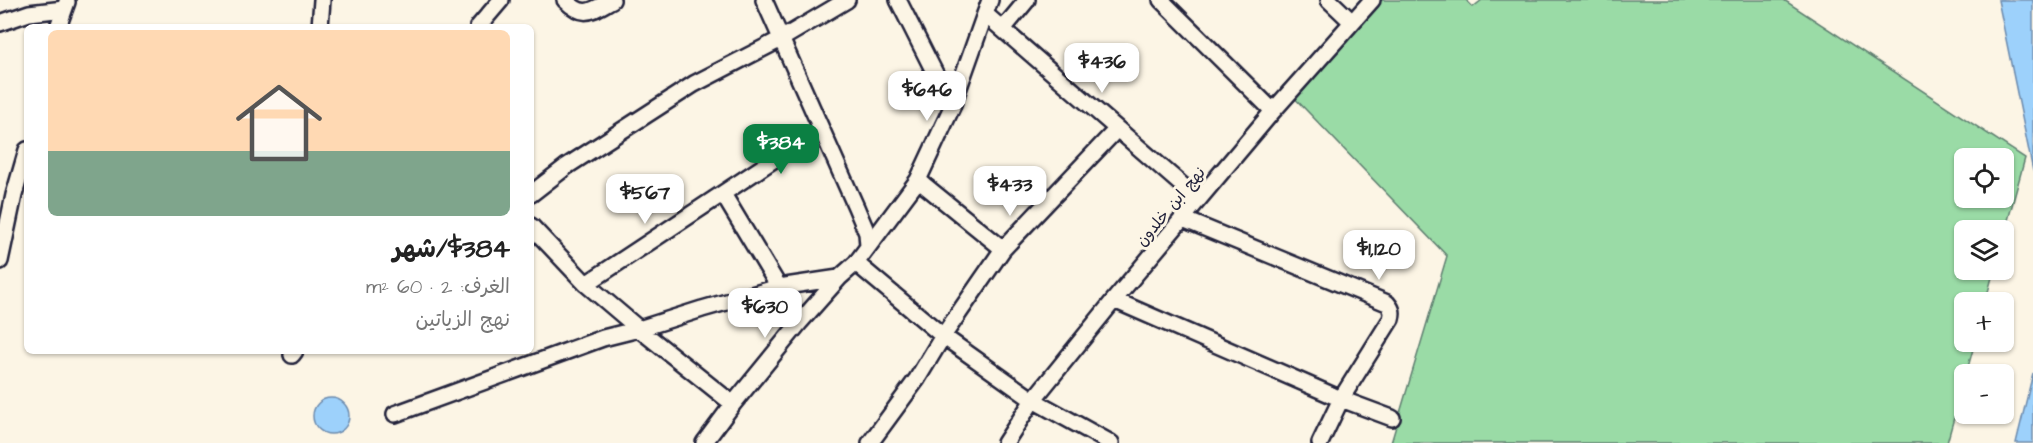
<!DOCTYPE html>
<html lang="ar">
<meta charset="utf-8">
<style>
:root{--surface:#fff;--page:#f6f6f6;--text:#222;--muted:#767676;--accent:#0b8043}
body{margin:0;font-family:"Architects Daughter","Playpen Sans Arabic",sans-serif;background:var(--page);color:var(--text);direction:rtl;height:100vh;display:flex;flex-direction:column;font-size:22px;white-space:nowrap}
*{box-sizing:border-box;margin:0}
p{font-size:20px;color:var(--muted)}
.icon{flex:none;width:33px;height:33px;fill:none;stroke:currentColor;stroke-width:2;stroke-linecap:round;stroke-linejoin:round}
.map{position:relative;flex:1;overflow:hidden;direction:ltr}
.sheet{position:absolute;left:24px;top:24px;width:510px;height:330px;display:flex;flex-direction:column;background:var(--surface);border-radius:9px;box-shadow:0 2px 4px #0004;direction:rtl}
.sheet>*{flex:none}
.buttons{position:absolute;left:1954px;top:148px;display:grid;gap:12px}
.buttons a{display:grid;place-items:center;width:60px;height:60px;border-radius:9px;background:var(--surface);box-shadow:0 2px 4px #0004;font-size:30px}
.price{position:absolute;translate:-50% -51px;padding:0 14px;border-radius:12px;background:#fff;color:#222;font-size:20px;line-height:39px;filter:drop-shadow(0 2px 3px #0008)}
.price::after{content:'';position:absolute;left:50%;top:36px;width:18px;height:14px;margin-left:-9px;background:inherit;clip-path:polygon(0 0,100% 0,50% 100%)}
.price.active{background:var(--accent);color:#fff}
ul{padding:0;list-style:none}
li{display:grid;align-content:center;gap:12px;height:318px;padding:0 24px}
li span{display:grid;place-items:center;height:186px;border-radius:9px;color:#555}
li>.icon{margin-inline-start:auto}
span .icon{width:108px;height:108px;fill:#fffc;stroke-width:1}
li b{font-size:26px}
.map>svg:first-child{display:block}
.green{fill:#9adba6;stroke:#5e7e70;stroke-width:1.5;fill-rule:evenodd}
.water{fill:#9dd1fb;stroke:#6c8bae;stroke-width:1.5}
.lines{fill:none;stroke-linecap:round;stroke-linejoin:round}
.minor-casing{stroke:#22223b;stroke-width:20}
.minor{stroke:#fcf5e5;stroke-width:15}
.labels{text-anchor:middle;stroke-width:6;stroke-linejoin:round;paint-order:stroke}
.street-label{font-size:16px;fill:#22223b;stroke:#fcf5e5}
</style>
<div class="map">
<svg width="2033" height="443" viewBox="0 0 2033 443">
<rect width="100%" height="100%" fill="#fcf5e5"/>
<filter id="ink" filterUnits="userSpaceOnUse"><feTurbulence type="fractalNoise" baseFrequency=".0167" numOctaves="2"/><feDisplacementMap in="SourceGraphic" scale="12" xChannelSelector="R" yChannelSelector="G"/><feConvolveMatrix kernelMatrix="1 2 1 2 8 2 1 2 1" color-interpolation-filters="sRGB"/></filter>
<g filter="url(#ink)">
<path class="green" d="M1372,0H1466L1473,7L1482,0H1784L2025,158L2004,235V231H1965V270H1994L1985,303H1965V342H1975L1947,443H1391L1447,256L1283,86ZM1965,159H2004V198H1965Z"/>
<path class="water" d="M1998,0H2033V171Z
M2033,373V443H2016Z
M313 416a18 18 0 1 1 36 0a18 18 0 1 1-36 0Z"/>
<g class="lines">
<defs>
<path id="minor" d="M565,0C584,19 591,11 612,0
M764,0L856,207L867,233L868,246
M898,0L952,107
M1161,0L1273,111
M1329,0L1352,22
M985,14L1198,199
M0,23L29,13L64,9
M58,27L67,2
M320,27L322,0
M478,27L501,0
M1003,29L1027,0
M918,180L1003,249
M531,194L567,166L694,84L781,39L847,0
M723,194L800,322
M1183,219L1387,303C1392,309 1393,312 1391,319L1341,399L1320,443
M531,226L586,284L639,329L733,404
M0,261L14,195L27,150
M856,263L943,336L1033,400L1111,443
M586,284L820,129
M1114,300L1341,399L1392,418
M292,355L295,351
M395,414L603,338L639,329L702,309L779,287L839,278
M704,443L733,404L800,322L839,278L856,263L918,180L952,107L990,0
M870,443L917,379L943,336L1003,249L1117,129
M1005,443L1033,400L1114,300L1273,111L1372,0"/>
</defs>
<use href="#minor" class="minor-casing"/>
<use href="#minor" class="minor"/>
</g>
</g>
<g class="labels">
<g class="street-label">
<text transform="translate(1170 206) rotate(-50)" y="6">نهج ابن خلدون</text>
</g>
</g>
</svg>
<div class="buttons">
<a><svg class="icon" aria-label="locate" viewBox="0 0 24 24"><circle cx="12" cy="12" r="6"/><path d="M12 2v4M12 18v4M2 12h4M18 12h4"/></svg></a>
<a><svg class="icon" aria-label="layers" viewBox="0 0 24 24"><path d="M12 4l9 5-9 5-9-5zM3 14l9 5 9-5"/></svg></a>
<a>+</a>
<a>−</a>
</div>
<b class="price" style="left:1102px;top:94px">$436</b>
<b class="price" style="left:927px;top:122px">$646</b>
<b class="price active" style="left:781px;top:175px">$384</b>
<b class="price" style="left:1010px;top:217px">$433</b>
<b class="price" style="left:645px;top:225px">$567</b>
<b class="price" style="left:1379px;top:281px">$1,120</b>
<b class="price" style="left:765px;top:339px">$630</b>
<section class="sheet">
<ul>
<li><span style="background:linear-gradient(#ffd9b3 65%,#7fa58c 0)"><svg class="icon" aria-label="home" viewBox="0 0 24 24"><path d="M3 11l9-7 9 7M6 9v11h12V9"/></svg></span><div><b>$384/شهر</b><p>الغرف: 2 · 60 m²</p><p>نهج الزياتين</p></div></li>
</ul>
</section>
</div>
